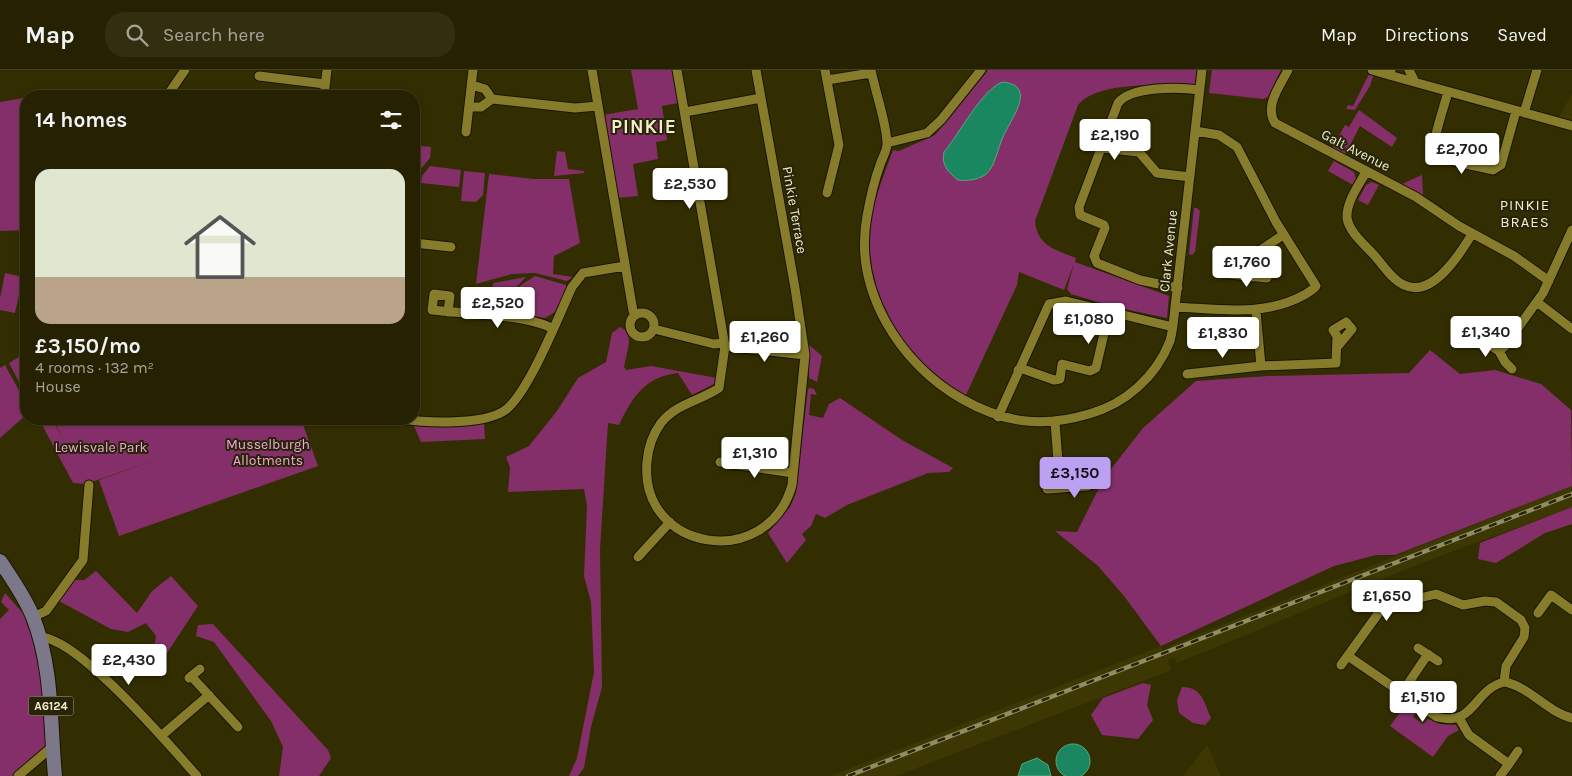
<!DOCTYPE html>
<meta charset="utf-8">
<style>
:root{--surface:#262201;--page:#322f10;--text:#f1f3f6;--muted:#a4a499;--line:#423f23;--accent:#bca0f2}
body{margin:0;font-family:Karla,sans-serif;background:var(--page);color:var(--text);height:100vh;display:flex;flex-direction:column;font-size:19px;white-space:nowrap}
*{box-sizing:border-box;margin:0}
p{font-size:16px;color:var(--muted)}
.icon{flex:none;width:28px;height:28px;fill:none;stroke:currentColor;stroke-width:2;stroke-linecap:round;stroke-linejoin:round}
.map{position:relative;flex:1;overflow:hidden}
.side{position:absolute;left:20px;top:20px;width:400px;height:335px;display:flex;flex-direction:column;background:var(--surface);border-radius:20px;box-shadow:0 1px 4px #0004,0 0 0 1px var(--line)}
.side>*{flex:none}
.price{position:absolute;translate:-50% -42px;padding:0 11px;border-radius:5px;background:#fff;color:#222;font-size:16px;line-height:32px;filter:drop-shadow(0 1px 2px #0008)}
.price::after{content:'';position:absolute;left:50%;top:30px;width:15px;height:11px;margin-left:-8px;background:inherit;clip-path:polygon(0 0,100% 0,50% 100%)}
.price.current{background:var(--accent);color:#111}
ul{padding:0;list-style:none}
li{display:grid;align-content:center;gap:10px;height:265px;padding:0 15px}
li span{display:grid;place-items:center;height:155px;border-radius:15px;color:#555}
li>.icon{margin-inline-start:auto}
span .icon{width:90px;height:90px;fill:#fffc;stroke-width:1}
li b{font-size:21px}
h2{display:flex;justify-content:space-between;align-items:center;height:60px;padding:0 15px;font-size:21px}
header{display:flex;align-items:center;gap:30px;box-sizing:border-box;height:70px;padding:0 25px;background:var(--surface);border-bottom:1px solid var(--line)}
header strong{font-size:24px}
nav{display:flex;gap:28px;margin-inline-start:auto;font-size:18px}
.search{width:350px;height:45px;background:var(--page);display:flex;align-items:center;gap:12px;box-sizing:border-box;padding:0 18px;border-radius:20px;color:var(--muted);font-size:19px}
.map>svg:first-child{display:block}
.built{fill:#3d3704}
.green{fill:#842f69}
.water{fill:#1a8760;stroke:#5ba67f}
.lines{fill:none;stroke-linecap:round;stroke-linejoin:round}
.minor-casing{stroke:#191600;stroke-width:11}
.primary-casing{stroke:#191600;stroke-width:16}
.minor{stroke:#867c2b;stroke-width:9}
.primary{stroke:#7d7889;stroke-width:14}
.rail-casing{stroke:#918d63;stroke-width:4.5}
.rail{stroke:#27240a;stroke-width:2.5;stroke-dasharray:8;stroke-linecap:butt}
.labels{text-anchor:middle;stroke-width:4;stroke-linejoin:round;paint-order:stroke}
.shield{fill:#27240a;stroke:#b5b28f;stroke-width:1}
.shield-label{font-size:12px;font-weight:bold;fill:#f2efc8}
.street-label{font-size:14px;fill:#f2efc8;stroke:#27240a}
.park-label{font-size:14px;fill:#f2a8d4;stroke:#27240a}
.neighbourhood-label{font-size:15px;letter-spacing:1px;fill:#f2efc8;stroke:#27240a}
.district-label{font-size:19px;font-weight:bold;letter-spacing:1px;fill:#f2efc8;stroke:#27240a}
</style>
<header>
<strong>Map</strong>
<div class="search"><svg class="icon" aria-label="search" viewBox="0 0 24 24"><circle cx="10" cy="10" r="6"/><path d="M15 15l6 6"/></svg>Search here</div>
<nav><a>Map</a><a>Directions</a><a>Saved</a></nav>
</header>
<div class="map">
<svg width="1572" height="706" viewBox="0 0 1572 706">
<rect width="100%" height="100%" fill="#332e01"/>
<path class="built" d="M1572,24V52L1558,48Z
M1572,416V437L1419,494L1177,593L1174,588L1168,590L1172,600L896,706H831L1161,576L1163,581L1170,579L1169,576Z
M1207,675L1221,706H1183Z"/>
<path class="green" d="M631,0H674L678,33L662,36L667,70L656,72L658,89L633,94L638,126L617,128L603,45L638,39Z
M988,0H1197L1195,14C1164,17 1100,9 1078,35L1035,151C1037,176 1056,180 1076,188L1075,192L1169,226L1167,248L1115,237L1071,224L1067,219L1074,194L1064,220L1019,202L1017,215L965,327C949,314 932,303 917,289C890,265 866,204 868,168C870,138 883,108 893,80L899,81L935,65Z
M1212,0H1281L1268,27L1263,29L1209,23Z
M1369,4L1373,6L1370,16L1355,40L1346,39L1348,35L1353,36Z
M24,28H26V160L0,161V32Z
M1359,40L1397,68L1392,77L1360,56L1345,85L1332,78L1345,55L1349,57Z
M420,76L431,77L430,88L414,107V92H419Z
M557,81L565,82L568,99L584,101V103L554,106Z
M1334,91L1354,102L1356,109L1353,115L1328,101Z
M430,96L461,100L459,117L421,113L422,106Z
M464,101L485,103L483,125L476,132L461,131Z
M489,104L534,109H569L580,173L554,186L553,204L573,207L567,211L535,203L512,204L476,214Z
M1422,105L1423,125L1402,114Z
M1372,112L1379,115L1368,135L1358,130L1366,115Z
M1194,138H1197L1200,141L1195,182L1192,185L1189,184Z
M5,203L23,207L15,243L0,240V228Z
M535,206L566,215V219L555,242L545,248L498,241L518,217Z
M526,207L495,239L490,241L493,213Z
M620,257L628,262L629,273L624,297L626,300L651,296L717,308L714,314L692,325L678,303C645,307 633,326 619,355L608,353L600,479L602,617L591,657L584,698L578,706H569L577,688L594,602L591,532L584,506L587,436L584,419L508,422L510,397L506,387L529,376L557,341L578,308L606,292L612,263Z
M809,275L822,286L817,312L809,308Z
M1430,280L1460,304L1495,300L1541,314L1571,340L1572,416L1395,485H1376L1334,496L1161,576L1124,526L1098,496L1055,461L1077,462L1104,408L1143,358L1196,311L1268,306L1409,303Z
M19,287L26,301V325L9,293Z
M5,295L26,333V345L0,368V298Z
M810,318L814,319L817,325L811,324L809,345L823,348L829,334L840,328L902,370L953,398L949,402L928,403L847,435L825,448L816,444L811,456L802,464L806,470L787,493L768,463L790,437L796,423L808,319Z
M39,349H52L64,371L53,349H301L318,396L119,466L99,410L163,387L86,414L73,413Z
M484,354L485,369L421,372L414,356Z
M1572,437V454L1545,463L1496,493L1478,489L1480,473Z
M96,501L137,543L152,521L171,506L198,536L167,583H153L156,566L146,553L128,562L111,559L59,531L66,518L75,510H84Z
M5,523L29,550L44,617L46,670L45,676L12,706H0V549L9,540L1,532Z
M213,554L328,680L331,688L319,706H279L283,677L271,651L214,572L196,566L198,555Z
M1143,613L1151,615L1147,635L1153,650L1138,669L1102,665L1091,645L1103,628Z
M1182,617C1202,617 1204,632 1211,648L1205,655L1193,653L1179,643L1177,630Z
M1406,634L1417,641L1413,647L1423,654L1428,649L1440,654L1456,655L1459,660L1448,666L1433,687L1390,656Z"/>
<path class="water" d="M1002,12C1039,15 1010,50 1003,67C998,77 995,98 985,105C977,110 967,111 958,110C948,102 941,95 944,82C960,63 981,21 1002,12Z
M1056 691a17 17 0 1 1 34 0a17 17 0 1 1-34 0Z
M1037,688L1048,695L1051,706H1018L1022,694Z"/>
<g class="lines">
<defs>
<path id="minor" d="M592,0L633,241L636,244
M677,0L725,276L719,318C700,331 677,333 661,353C653,364 648,378 647,392C639,482 768,502 792,415L805,285L795,218L756,0
M825,0L839,75L827,123
M871,0C875,21 887,54 887,74C887,81 882,88 880,95C874,111 870,129 867,146C853,220 900,294 962,329C1004,353 1042,358 1089,344C1125,334 1156,307 1170,271C1173,260 1174,248 1175,237L1202,0
M1288,0C1280,16 1264,36 1275,53L1416,127L1459,156L1514,186L1549,211
M1372,0L1389,5
M1391,0L1389,5L1572,56
M1409,0L1415,12
M259,6L325,14
M827,10L871,3
M472,15L485,19L492,29
M1448,22C1429,88 1422,85 1493,100L1501,95L1516,41
M167,26L185,0
M324,26L327,0
M469,37H481L492,29L575,38L598,36
M685,42L761,28
M1524,43L1537,0
M466,62L473,0
M887,73L927,63L941,50L981,0
M1101,78L1139,82L1157,103L1190,107
M1366,102C1359,115 1346,132 1347,148C1349,162 1365,175 1374,185C1383,195 1392,210 1404,215C1432,229 1460,184 1472,164
M414,173L451,177
M1230,204L1267,208
M1253,207L1256,183L1283,165
M1178,218L1140,210L1097,193L1094,186L1105,158L1104,155L1080,145L1079,137L1118,33C1131,16 1179,17 1200,20
M1537,232L1572,259
M1175,237C1219,239 1264,247 1304,225C1309,222 1313,220 1316,216L1276,152L1237,77L1219,65L1195,61
M1256,241L1261,296L1336,293L1337,266L1333,260L1346,252L1352,259L1337,277
M448,242L450,226L434,224L432,240C466,244 523,244 552,258
M630 255a12 12 0 1 1 24 0a12 12 0 1 1-24 0Z
M654,259L714,274L724,273
M1469,262L1499,281L1505,292L1512,299
M725,276L805,285
M1499,281L1505,276L1543,223L1572,160
M1018,300L1023,299L1054,310L1060,309L1062,294L1090,301L1096,298L1109,242
M1187,304L1261,296
M998,347L1049,234L1066,231L1173,257
M402,349C428,353 482,355 504,341C528,325 559,245 572,217L583,203L625,196
M1055,352L1060,418
M720,392L793,403
M1047,419L1088,416
M638,487L670,452
M1538,543L1551,525L1572,540
M33,547L46,541L83,490L89,415
M39,567C77,566 170,676 197,706
M1418,578L1438,591
M1348,586L1437,647C1475,657 1473,620 1504,612C1529,616 1547,642 1572,648
M1341,595L1383,537L1436,524L1463,535L1485,531L1496,532L1521,550L1525,558L1524,567L1506,596L1504,612
M191,606L238,657
M189,608L200,599
M1401,624L1428,584
M1459,648L1469,665L1509,694L1500,706
M161,666L209,625
M1509,694L1518,681
M18,706L52,677"/>
<path id="primary" d="M0,491C12,509 25,527 33,547C53,598 50,653 55,706"/>
</defs>
<use href="#minor" class="minor-casing"/>
<use href="#primary" class="primary-casing"/>
<use href="#minor" class="minor"/>
<use href="#primary" class="primary"/>
<defs>
<path id="rail" d="M848,706L1572,424"/>
</defs>
<use href="#rail" class="rail-casing"/>
<use href="#rail" class="rail"/>
</g>
<g class="labels">
<rect class="shield" x="28.5" y="626.5" width="45" height="19" rx="4"/>
<g class="shield-label">
<text x="51" y="640">A6124</text>
</g>
<g class="street-label">
<text transform="translate(1356 80) rotate(27)" y="5">Galt Avenue</text>
<text transform="translate(795 140) rotate(80)" y="5">Pinkie Terrace</text>
<text transform="translate(1168 181) rotate(-84)" y="5">Clark Avenue</text>
</g>
<g class="park-label">
<text x="268" y="379">Musselburgh<tspan x="268" dy="16">Allotments</tspan></text>
<text x="101" y="382">Lewisvale Park</text>
</g>
<g class="neighbourhood-label">
<text x="1525" y="140">PINKIE<tspan x="1525" dy="17">BRAES</tspan></text>
</g>
<g class="district-label">
<text x="644" y="63">PINKIE</text>
</g>
</g>
</svg>
<b class="price" style="left:1115px;top:91px">£2,190</b>
<b class="price" style="left:1462px;top:105px">£2,700</b>
<b class="price" style="left:690px;top:140px">£2,530</b>
<b class="price" style="left:1247px;top:218px">£1,760</b>
<b class="price" style="left:498px;top:259px">£2,520</b>
<b class="price" style="left:1089px;top:275px">£1,080</b>
<b class="price" style="left:1486px;top:288px">£1,340</b>
<b class="price" style="left:1223px;top:289px">£1,830</b>
<b class="price" style="left:765px;top:293px">£1,260</b>
<b class="price" style="left:755px;top:409px">£1,310</b>
<b class="price current" style="left:1075px;top:429px">£3,150</b>
<b class="price" style="left:1387px;top:552px">£1,650</b>
<b class="price" style="left:129px;top:616px">£2,430</b>
<b class="price" style="left:1423px;top:653px">£1,510</b>
<section class="side">
<h2>14 homes<svg class="icon" aria-label="filters" viewBox="0 0 24 24"><path d="M4 7h16M4 17h16"/><circle cx="9" cy="7" r="2"/><circle cx="15" cy="17" r="2"/></svg></h2>
<ul>
<li><span style="background:linear-gradient(#dfe7d0 70%,#b9a48a 0)"><svg class="icon" aria-label="home" viewBox="0 0 24 24"><path d="M3 11l9-7 9 7M6 9v11h12V9"/></svg></span><div><b>£3,150/mo</b><p>4 rooms · 132 m²</p><p>House</p></div></li>
</ul>
</section>
</div>
